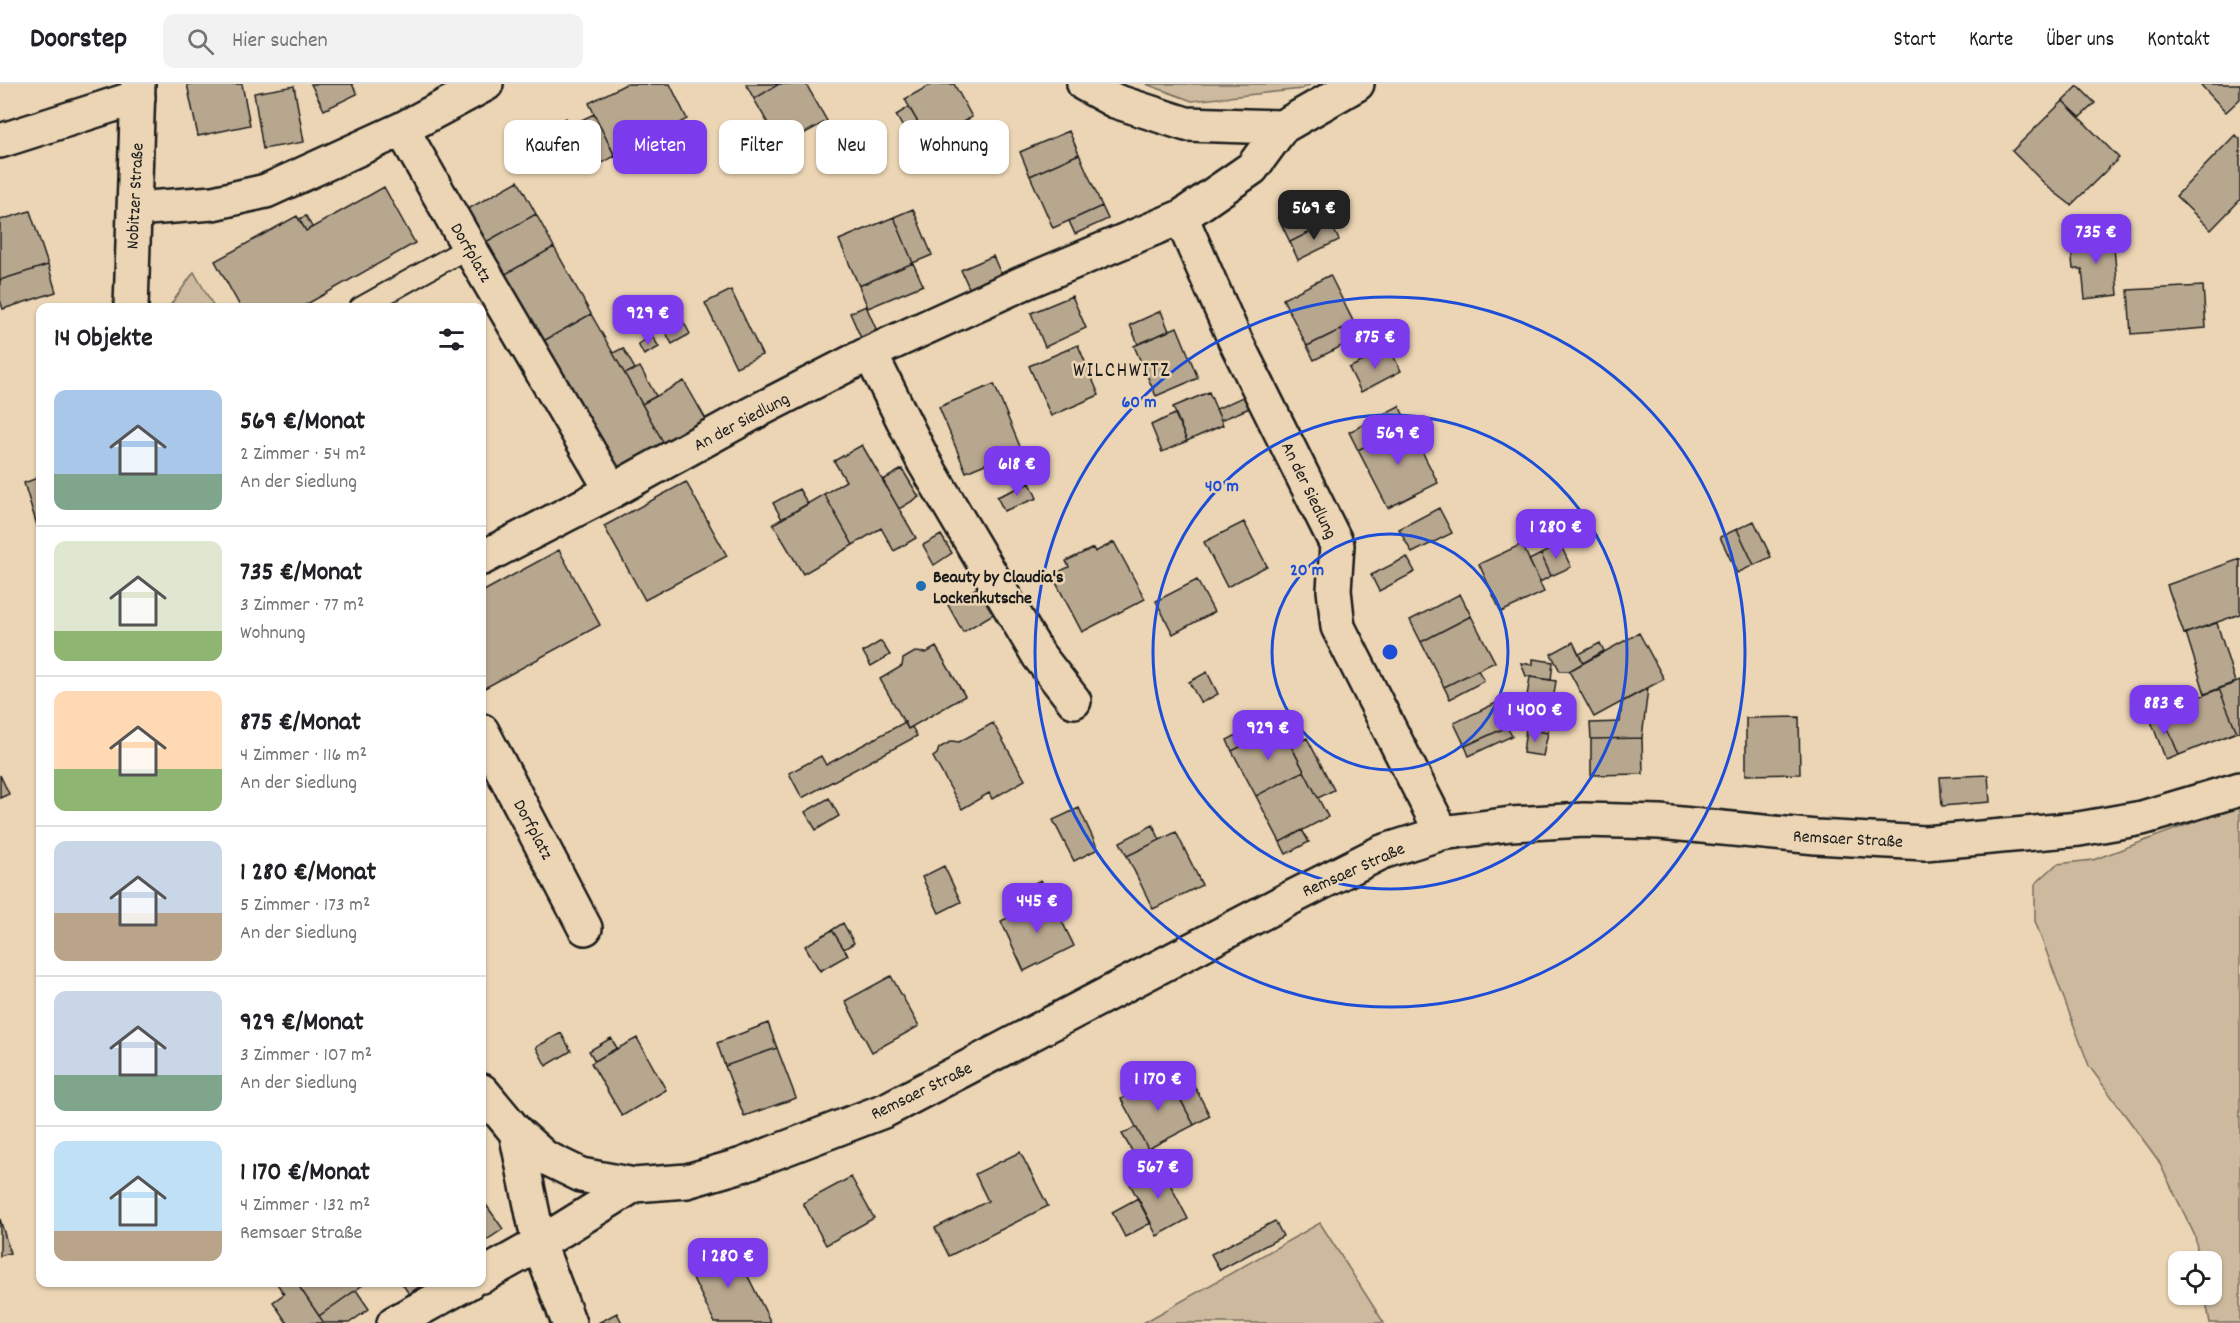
<!DOCTYPE html>
<html lang="de">
<meta charset="utf-8">
<style>
:root{--surface:#fff;--page:#f2f2f2;--text:#202124;--muted:#757577;--line:#e0e0e0;--accent:#7c3aed}
body{margin:0;font-family:Dekko,sans-serif;background:var(--page);color:var(--text);height:100vh;display:flex;flex-direction:column;font-size:22px;white-space:nowrap}
*{box-sizing:border-box;margin:0}
p{font-size:20px;color:var(--muted)}
.icon{flex:none;width:33px;height:33px;fill:none;stroke:currentColor;stroke-width:2;stroke-linecap:round;stroke-linejoin:round}
.map{position:relative;flex:1;overflow:hidden}
.side{position:absolute;left:36px;top:219px;width:450px;height:984px;display:flex;flex-direction:column;background:var(--surface);border-radius:12px;box-shadow:0 2px 4px #0004}
.side>*{flex:none}
.guide{position:absolute;left:504px;top:36px;width:570px;height:54px;display:flex;gap:12px}
.buttons{position:absolute;left:2168px;top:1167px;display:grid;gap:12px}
.buttons a{display:grid;place-items:center;width:54px;height:54px;border-radius:12px;background:var(--surface);box-shadow:0 2px 4px #0004;font-size:30px}
.price{position:absolute;translate:-50% -51px;padding:0 14px;border-radius:12px;background:var(--accent);color:#fff;font-size:20px;line-height:39px;filter:drop-shadow(0 2px 3px #0008)}
.price::after{content:'';position:absolute;left:50%;top:36px;width:18px;height:14px;margin-left:-9px;background:inherit;clip-path:polygon(0 0,100% 0,50% 100%)}
.price.current{background:#222;color:#fff}
ul{padding:0;list-style:none}
li{display:flex;align-items:center;gap:18px;height:150px;padding:0 18px}
li+li{border-top:2px solid var(--line)}
li span{display:grid;place-items:center;flex:none;width:168px;height:120px;border-radius:12px;color:#555}
li>.icon{margin-inline-start:auto}
span .icon{width:72px;height:72px;fill:#fffc;stroke-width:1}
li b{font-size:26px}
h2{display:flex;justify-content:space-between;align-items:center;height:72px;padding:0 18px;font-size:26px}
.pill{padding:0 21px;border-radius:12px;background:var(--surface);box-shadow:0 2px 4px #0004;font-size:21px;line-height:54px}
.pill.current{background:var(--accent);color:#fff}
header{display:flex;align-items:center;gap:36px;box-sizing:border-box;height:84px;padding:0 30px;background:var(--surface);border-bottom:2px solid var(--line)}
header strong{font-size:28px}
nav{display:flex;gap:33px;margin-inline-start:auto;font-size:21px}
.search{width:420px;height:54px;background:var(--page);display:flex;align-items:center;gap:15px;box-sizing:border-box;padding:0 21px;border-radius:12px;color:var(--muted);font-size:22px}
.map>svg:first-child{display:block}
.green{fill:#cdba9e;stroke:#746b5d;stroke-width:1.5}
.building{fill:#b8a78f;stroke:#1c1c1c;stroke-width:1.5}
.lines{fill:none;stroke-linecap:round;stroke-linejoin:round}
.service-casing{stroke:#1c1c1c;stroke-width:24}
.minor-casing{stroke:#1c1c1c;stroke-width:38}
.tertiary-casing{stroke:#1c1c1c;stroke-width:38}
.service{stroke:#ebd5b4;stroke-width:20}
.minor{stroke:#ebd5b4;stroke-width:33}
.tertiary{stroke:#ebd5b4;stroke-width:33}
.ring{fill:none;stroke:#1d4ed8;stroke-width:3}
.poi-dot{fill:#1f6fb2;stroke:#ebd5b4;stroke-width:2}
.labels{text-anchor:middle;stroke-width:5;stroke-linejoin:round;paint-order:stroke}
.street-label{font-size:18px;fill:#1c1c1c;stroke:#ebd5b4}
.poi-label{font-size:18px;font-weight:bold;fill:#1c1c1c;stroke:#ebd5b4;text-anchor:start}
.quarter-label{font-size:21px;letter-spacing:1.5px;fill:#1c1c1c;stroke:#ebd5b4}
.centre{fill:#1d4ed8;stroke:#ebd5b4;stroke-width:3}
.ring-label{font-size:18px;text-anchor:middle;font-weight:bold;fill:#1d4ed8;stroke:#ebd5b4;stroke-width:5;stroke-linejoin:round;paint-order:stroke}
</style>
<header>
<strong>Doorstep</strong>
<div class="search"><svg class="icon" aria-label="search" viewBox="0 0 24 24"><circle cx="10" cy="10" r="6"/><path d="M15 15l6 6"/></svg>Hier suchen</div>
<nav><a>Start</a><a>Karte</a><a>Über uns</a><a>Kontakt</a></nav>
</header>
<div class="map">
<svg width="2240" height="1239" viewBox="0 0 2240 1239">
<rect width="100%" height="100%" fill="#ebd5b4"/>
<filter id="ink" filterUnits="userSpaceOnUse"><feTurbulence type="fractalNoise" baseFrequency=".0167" numOctaves="2"/><feDisplacementMap in="SourceGraphic" scale="12" xChannelSelector="R" yChannelSelector="G"/><feConvolveMatrix kernelMatrix="1 2 1 2 8 2 1 2 1" color-interpolation-filters="sRGB"/></filter>
<g filter="url(#ink)">
<path class="green" d="M1146,0H1311L1302,5L1192,17Z
M194,188L214,223H169Z
M2240,721V1239H2210L2205,1211L2211,1210V1178L2199,1177L2195,1152L2158,1076L2089,982L2035,837V800L2057,780L2093,776Z
M1320,1139L1384,1239H1143Z"/>
<path class="building" d="M187,0H242L250,41L198,52Z
M311,0H352L357,10L324,26Z
M626,0H670L687,35L666,46L674,62L622,87L589,19Z
M746,0H779L754,15Z
M779,0H806L827,37L781,62L754,15Z
M932,0H954L972,33L928,57L905,15Z
M2200,0H2240V15L2226,28Z
M294,2L304,58L263,65L254,9Z
M2078,2L2095,19L2080,33L2063,17Z
M2063,17L2119,74L2071,121L2049,104L2012,67Z
M909,23L923,47L909,54L896,31Z
M594,30L615,72L596,82L575,39Z
M566,34L578,56L550,72L538,50Z
M1069,47L1079,70L1030,92L1020,68Z
M2235,51L2240,55V116L2211,146L2176,112Z
M1079,70L1102,122L1053,144L1030,92Z
M518,97L536,130L484,159L466,126Z
M384,103L415,159L300,224H241L215,177L297,132L306,147Z
M1319,113L1330,138L1290,158L1278,133Z
M1102,122L1108,135L1075,150L1069,137Z
M913,125L932,171L913,179L894,133Z
M30,127L48,181L0,196V136Z
M536,130L554,163L502,192L484,159Z
M306,132L312,143L306,147L299,135Z
M894,133L913,179L859,202L839,156Z
M1330,138L1339,156L1298,176L1290,158Z
M2113,150L2118,211L2085,215L2082,185H2073L2070,154Z
M554,163L591,230L540,259L502,192Z
M993,172L1002,192L970,206L961,186Z
M913,179L923,201L868,224L859,202Z
M48,181L56,208L3,225L0,216V196Z
M1330,191L1354,239L1307,262L1283,215Z
M2203,202L2206,244L2131,250L2128,206Z
M731,206L762,271L736,283L705,219Z
M1072,212L1086,244L1045,263L1031,229Z
M866,222L877,247L861,254L850,229Z
M1161,227L1169,247L1138,260L1130,241Z
M591,230L666,363L614,392L540,259Z
M682,235L690,250L672,260L664,245Z
M1177,243L1198,294L1156,312L1134,262Z
M1342,245L1348,259L1314,276L1307,262Z
M652,252L659,263L644,271L638,260Z
M1078,261L1099,311L1051,332L1029,282Z
M623,264L635,285L625,290L613,269Z
M1389,264L1401,287L1361,308L1349,284Z
M640,283L656,312L642,320L625,290Z
M684,297L708,339L666,363L642,320Z
M994,300L1021,365L966,388L939,323Z
M1209,308L1223,341L1187,357L1173,323Z
M1247,311L1252,323L1221,336L1216,325Z
M1399,322L1408,340L1358,366L1349,348Z
M1175,330L1187,357L1162,368L1151,341Z
M1408,340L1438,399L1388,424L1358,366Z
M862,361L916,454L894,467L881,444L853,461L824,410L846,397L834,377Z
M902,385L919,413L899,425L883,396Z
M40,393V451L24,399Z
M686,398L727,472L645,516L604,442Z
M1030,399L1037,414L1004,427L997,413Z
M799,405L808,420L782,435L773,419Z
M824,410L853,461L803,490L773,440Z
M1439,424L1452,449L1412,469L1399,445Z
M1754,437L1771,473L1754,481L1737,445Z
M1244,438L1267,482L1227,503L1204,458Z
M1737,445L1754,481L1737,489L1720,453Z
M941,451L952,469L934,481L923,461Z
M1114,458L1145,515L1082,548L1052,491L1069,483L1066,477L1093,464L1095,468Z
M1522,460L1544,508L1501,528L1479,480Z
M1560,460L1571,483L1551,492L1541,470Z
M559,466L600,541L483,605L482,508Z
M1541,470L1551,492L1540,498L1529,476Z
M1407,473L1415,488L1379,507L1371,491Z
M2240,475V530L2184,550L2167,501Z
M1197,496L1214,528L1173,550L1156,517Z
M980,502L995,529L963,548L948,521Z
M1460,510L1471,532L1421,558L1410,536Z
M1471,532L1495,578L1444,603L1421,558Z
M2217,539L2235,598L2205,610L2186,549Z
M1639,549L1664,595L1594,633L1569,587Z
M881,557L890,571L871,582L863,568Z
M1573,558L1583,579L1569,587H1560L1551,570Z
M1600,559L1604,567L1583,579L1579,570Z
M936,563L965,612L908,645L880,595L902,582L903,575L915,568L926,569Z
M1533,575L1553,578L1551,596L1526,592L1521,579L1533,581Z
M1478,586L1484,597L1450,615L1444,603Z
M1207,588L1218,610L1201,619L1189,598Z
M1530,593L1556,597L1548,649L1522,644Z
M2240,597V647L2237,648L2219,605Z
M1648,604L1642,654L1591,655L1590,639L1620,638L1622,618Z
M2219,605L2237,648L2179,671L2161,628Z
M1496,619L1507,643L1465,662L1454,639Z
M2161,628L2179,671L2166,676L2149,632Z
M1799,633L1800,690L1746,691V634Z
M905,638L908,645L912,643L917,652L802,714L789,689L821,672L826,681Z
M993,639L1025,696L992,715L989,709L962,725L933,673L937,670L939,664L952,657L959,658Z
M1281,642L1304,687L1256,712L1232,667Z
M1507,643L1512,652L1469,672L1465,662Z
M1248,645L1254,656L1232,667L1227,656Z
M1526,645L1548,649L1543,672L1523,669Z
M1307,654L1334,706L1318,714L1291,662Z
M1642,654L1643,690L1591,691V655Z
M1304,687L1328,733L1280,758L1256,712Z
M0,691L9,710L0,714Z
M1988,691L1990,718L1942,722L1940,693Z
M829,714L839,732L816,746L805,728Z
M1079,724L1098,765L1074,777L1053,736Z
M1153,741L1160,756L1127,772L1120,758Z
M1302,746L1309,758L1286,770L1280,758Z
M1176,748L1202,801L1153,825L1127,772Z
M944,782L961,818L939,829L922,793Z
M1041,796L1050,813L1012,832L1005,818L1019,812L1016,808Z
M1050,813L1074,862L1024,887L1001,837Z
M843,839L854,859L844,865L832,846Z
M832,846L848,871L820,887L805,862Z
M891,892L919,942L872,968L845,917Z
M768,939L777,964L725,982L717,959Z
M561,949L571,967L546,982L536,963Z
M611,954L617,964L595,977L589,967Z
M637,954L666,1006L622,1032L591,979Z
M777,964L796,1014L744,1032L725,982Z
M1187,988L1210,1032L1194,1041L1170,996Z
M1167,990L1194,1041L1148,1065L1121,1015Z
M1136,1043L1148,1065L1135,1072L1122,1050Z
M1020,1068L1048,1122L949,1172L935,1144L988,1117L975,1090Z
M1160,1081L1188,1135L1157,1152L1129,1098Z
M851,1093L874,1134L826,1161L803,1119Z
M1138,1114L1151,1139L1125,1153L1112,1128Z
M482,1115L503,1145L482,1159Z
M0,1135L10,1169L0,1172Z
M1275,1137L1283,1152L1220,1186L1211,1170Z
M732,1160L771,1239H715L687,1182Z
M276,1198H296L324,1239H287L273,1218L284,1210Z
M296,1198H367L319,1232Z
M401,1198H425L409,1210Z
M356,1206L369,1225L349,1239H324L319,1232Z
M617,1229L622,1239H598Z"/>
<g class="lines">
<defs>
<path id="service" d="M360,224L469,163"/>
<path id="minor" d="M1084,0L1115,17L1186,40L1282,43
M402,45L469,163L612,407L482,474
M0,57L138,13
M135,125L213,119L266,107L402,45L486,0
M1181,133L1235,256L1337,461L1334,506L1338,543L1442,749
M870,269L924,378L1039,572L1074,617
M612,407L753,329L870,269L1021,200L1181,133L1252,84L1282,43L1357,0
M482,647L585,844
M516,1048L544,1073L581,1091L634,1101
M482,1192L539,1160L634,1101L687,1097L742,1081L886,1026L1285,817L1382,768L1442,749L1511,740L1584,736L1660,738L1816,753L1925,759L2079,745L2142,734L2240,705
M394,1239L469,1198"/>
<path id="tertiary" d="M131,224L138,0
M482,1007L516,1048L539,1160L569,1239"/>
</defs>
<use href="#service" class="service-casing"/>
<use href="#minor" class="minor-casing"/>
<use href="#tertiary" class="tertiary-casing"/>
<use href="#service" class="service"/>
<use href="#minor" class="minor"/>
<use href="#tertiary" class="tertiary"/>
</g>
</g>
<g class="ring">
<circle cx="1390" cy="568" r="118"/>
<circle cx="1390" cy="568" r="237"/>
<circle cx="1390" cy="568" r="355"/>
</g>
<circle class="poi-dot" cx="921" cy="502" r="6"/>
<g class="labels">
<g class="street-label">
<text transform="translate(134 112) rotate(-87)" y="6">Nobitzer Straße</text>
<text transform="translate(472 168) rotate(60)" y="6">Dorfplatz</text>
<text transform="translate(741 337) rotate(-28)" y="6">An der Siedlung</text>
<text transform="translate(1310 406) rotate(64)" y="6">An der Siedlung</text>
<text transform="translate(534 745) rotate(62)" y="6">Dorfplatz</text>
<text transform="translate(1848 754) rotate(3)" y="6">Remsaer Straße</text>
<text transform="translate(1353 785) rotate(-24)" y="6">Remsaer Straße</text>
<text transform="translate(921 1006) rotate(-26)" y="6">Remsaer Straße</text>
</g>
<g class="poi-label">
<text x="933" y="498">Beauty by Claudia's<tspan x="933" dy="21">Lockenkutsche</tspan></text>
</g>
<g class="quarter-label">
<text x="1122" y="292">WILCHWITZ</text>
</g>
</g>
<circle cx="1390" cy="568" r="9" class="centre"/>
<g class="ring-label">
<text x="1139" y="323">60 m</text>
<text x="1222" y="407">40 m</text>
<text x="1307" y="491">20 m</text>
</g>
</svg>
<div class="buttons">
<a><svg class="icon" aria-label="locate" viewBox="0 0 24 24"><circle cx="12" cy="12" r="6"/><path d="M12 2v4M12 18v4M2 12h4M18 12h4"/></svg></a>
</div>
<b class="price current" style="left:1314px;top:157px">569 €</b>
<b class="price" style="left:2096px;top:181px">735 €</b>
<b class="price" style="left:648px;top:262px">929 €</b>
<b class="price" style="left:1375px;top:286px">875 €</b>
<b class="price" style="left:1398px;top:382px">569 €</b>
<b class="price" style="left:1017px;top:413px">618 €</b>
<b class="price" style="left:1556px;top:476px">1 280 €</b>
<b class="price" style="left:2164px;top:652px">883 €</b>
<b class="price" style="left:1535px;top:659px">1 400 €</b>
<b class="price" style="left:1268px;top:677px">929 €</b>
<b class="price" style="left:1037px;top:850px">445 €</b>
<b class="price" style="left:1158px;top:1028px">1 170 €</b>
<b class="price" style="left:1158px;top:1116px">567 €</b>
<b class="price" style="left:728px;top:1205px">1 280 €</b>
<div class="guide">
<a class="pill">Kaufen</a>
<a class="pill current">Mieten</a>
<a class="pill">Filter</a>
<a class="pill">Neu</a>
<a class="pill">Wohnung</a>
</div>
<section class="side">
<h2>14 Objekte<svg class="icon" aria-label="filters" viewBox="0 0 24 24"><path d="M4 7h16M4 17h16"/><circle cx="9" cy="7" r="2"/><circle cx="15" cy="17" r="2"/></svg></h2>
<ul>
<li><span style="background:linear-gradient(#a9c7e8 70%,#7fa58c 0)"><svg class="icon" aria-label="home" viewBox="0 0 24 24"><path d="M3 11l9-7 9 7M6 9v11h12V9"/></svg></span><div><b>569 €/Monat</b><p>2 Zimmer · 54 m²</p><p>An der Siedlung</p></div></li>
<li><span style="background:linear-gradient(#dfe7d0 75%,#8fb573 0)"><svg class="icon" aria-label="home" viewBox="0 0 24 24"><path d="M3 11l9-7 9 7M6 9v11h12V9"/></svg></span><div><b>735 €/Monat</b><p>3 Zimmer · 77 m²</p><p>Wohnung</p></div></li>
<li><span style="background:linear-gradient(#ffd9b3 65%,#8fb573 0)"><svg class="icon" aria-label="home" viewBox="0 0 24 24"><path d="M3 11l9-7 9 7M6 9v11h12V9"/></svg></span><div><b>875 €/Monat</b><p>4 Zimmer · 116 m²</p><p>An der Siedlung</p></div></li>
<li><span style="background:linear-gradient(#c9d6e8 60%,#b9a48a 0)"><svg class="icon" aria-label="home" viewBox="0 0 24 24"><path d="M3 11l9-7 9 7M6 9v11h12V9"/></svg></span><div><b>1 280 €/Monat</b><p>5 Zimmer · 173 m²</p><p>An der Siedlung</p></div></li>
<li><span style="background:linear-gradient(#c9d6e8 70%,#7fa58c 0)"><svg class="icon" aria-label="home" viewBox="0 0 24 24"><path d="M3 11l9-7 9 7M6 9v11h12V9"/></svg></span><div><b>929 €/Monat</b><p>3 Zimmer · 107 m²</p><p>An der Siedlung</p></div></li>
<li><span style="background:linear-gradient(#bfe0f5 75%,#b9a48a 0)"><svg class="icon" aria-label="home" viewBox="0 0 24 24"><path d="M3 11l9-7 9 7M6 9v11h12V9"/></svg></span><div><b>1 170 €/Monat</b><p>4 Zimmer · 132 m²</p><p>Remsaer Straße</p></div></li>
</ul>
</section>
</div>
